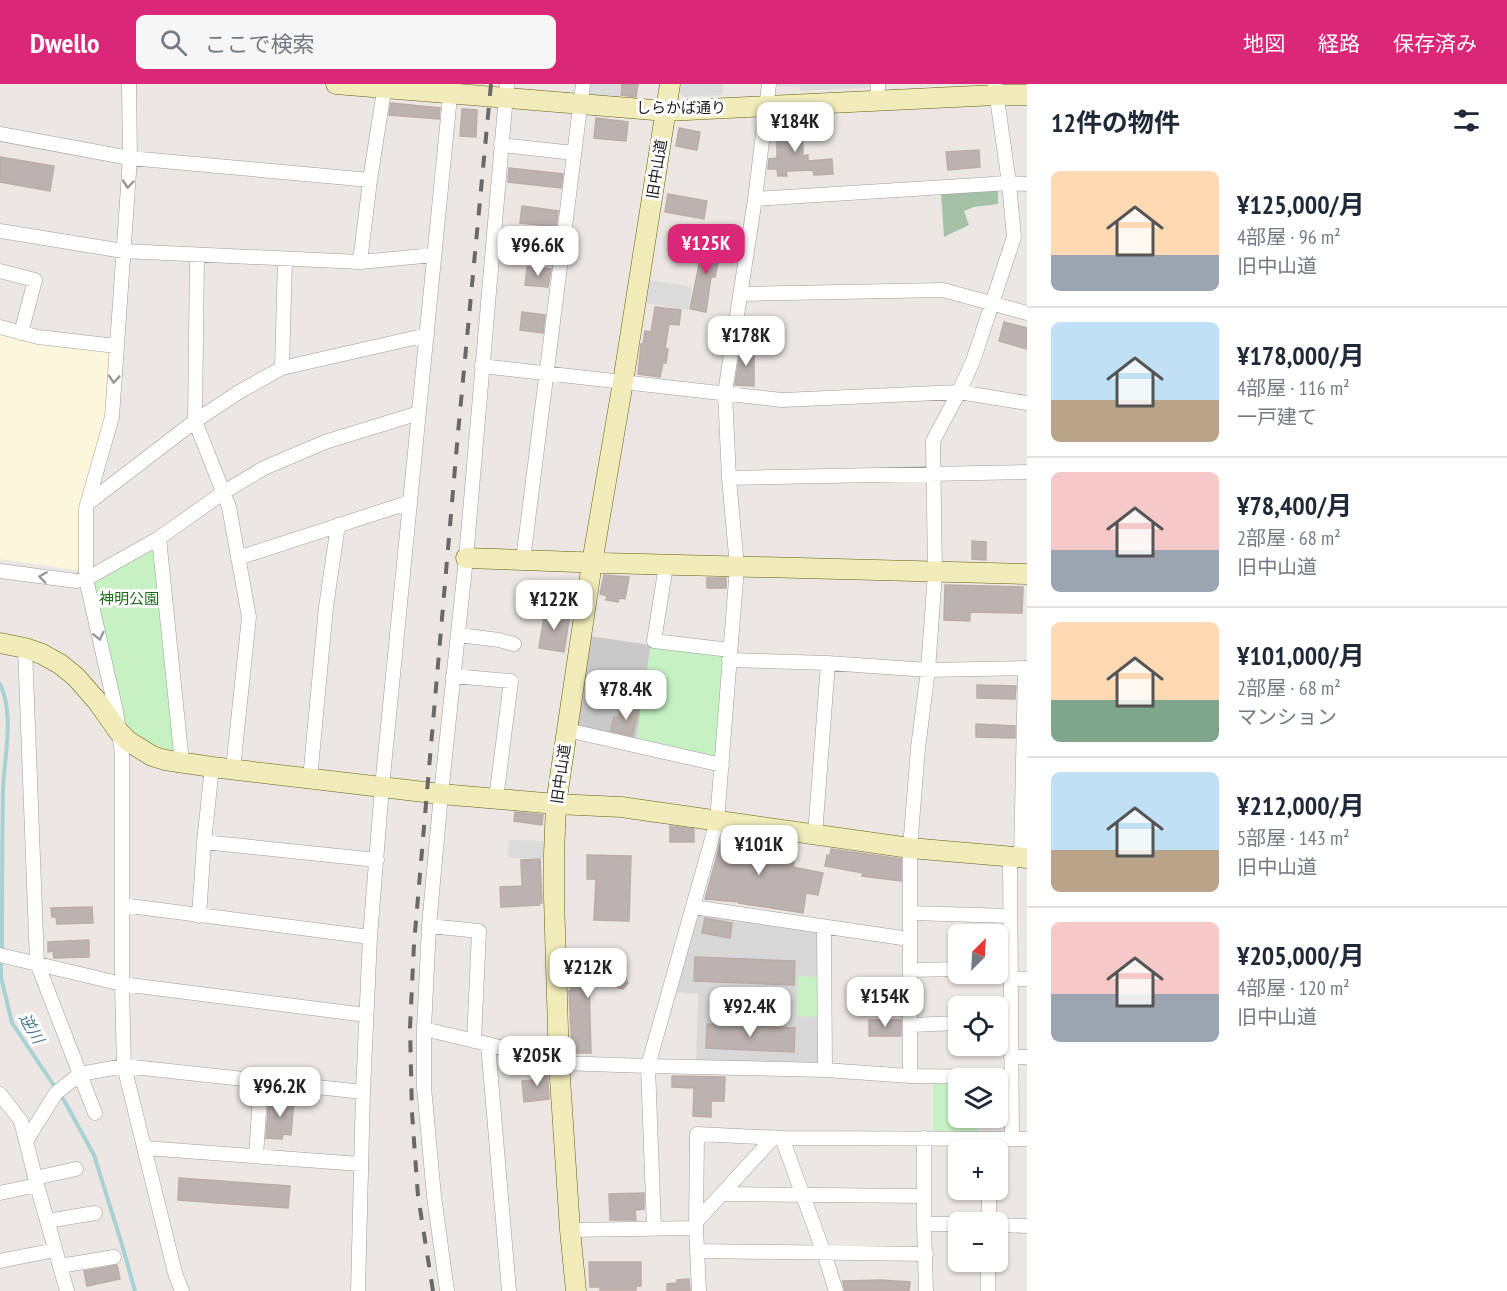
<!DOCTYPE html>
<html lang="ja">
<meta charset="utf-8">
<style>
:root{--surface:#fff;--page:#f6f6f7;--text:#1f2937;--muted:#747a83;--line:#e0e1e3;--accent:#db2777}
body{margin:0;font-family:"PT Sans Narrow","Noto Sans JP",sans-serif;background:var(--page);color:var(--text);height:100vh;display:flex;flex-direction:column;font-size:22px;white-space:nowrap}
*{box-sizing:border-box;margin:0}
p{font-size:20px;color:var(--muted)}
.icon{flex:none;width:33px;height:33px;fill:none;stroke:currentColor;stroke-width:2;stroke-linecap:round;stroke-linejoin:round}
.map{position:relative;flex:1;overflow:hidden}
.sheet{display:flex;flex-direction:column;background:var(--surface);width:480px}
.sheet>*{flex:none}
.needle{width:39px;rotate:24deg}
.buttons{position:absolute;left:948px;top:840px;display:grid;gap:12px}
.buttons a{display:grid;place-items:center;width:60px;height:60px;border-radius:9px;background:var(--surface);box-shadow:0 2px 4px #0004;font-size:30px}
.price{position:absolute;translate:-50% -51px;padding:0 14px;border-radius:12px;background:#fff;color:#222;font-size:20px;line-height:39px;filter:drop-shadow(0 2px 3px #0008)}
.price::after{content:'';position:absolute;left:50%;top:36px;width:18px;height:14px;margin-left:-9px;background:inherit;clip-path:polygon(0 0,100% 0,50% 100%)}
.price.current{background:var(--accent);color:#fff}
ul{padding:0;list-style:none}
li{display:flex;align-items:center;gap:18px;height:150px;padding:0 24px}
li+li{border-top:2px solid var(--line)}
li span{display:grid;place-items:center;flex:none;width:168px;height:120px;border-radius:9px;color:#555}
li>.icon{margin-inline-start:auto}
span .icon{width:72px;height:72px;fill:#fffc;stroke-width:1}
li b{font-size:26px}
h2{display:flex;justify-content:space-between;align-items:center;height:72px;padding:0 24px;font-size:26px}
header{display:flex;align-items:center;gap:36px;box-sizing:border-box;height:84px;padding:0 30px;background:var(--accent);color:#fff}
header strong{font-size:28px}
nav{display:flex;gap:33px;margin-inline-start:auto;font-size:21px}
.search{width:420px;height:54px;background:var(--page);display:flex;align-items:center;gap:15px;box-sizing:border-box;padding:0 21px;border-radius:9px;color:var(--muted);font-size:22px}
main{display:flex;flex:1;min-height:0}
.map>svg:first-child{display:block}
.residential{fill:#d9d8d9}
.education{fill:#fbf6dc}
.religious{fill:#c9c9c9}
.cemetery{fill:#a6c2a6}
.park{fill:#c6f2c3}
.parking{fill:#dbdbdb}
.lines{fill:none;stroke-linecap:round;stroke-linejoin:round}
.stream{stroke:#a7d1d5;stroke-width:4}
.building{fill:#bcb2af;stroke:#bcaca6;stroke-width:1.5}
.street-casing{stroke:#9c9c9c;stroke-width:15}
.secondary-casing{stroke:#656110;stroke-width:21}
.street{stroke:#fff;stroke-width:14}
.secondary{stroke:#f1ecba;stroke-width:20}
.rail{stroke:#696969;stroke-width:4;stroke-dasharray:12 12;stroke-linecap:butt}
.oneway{stroke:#989898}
.labels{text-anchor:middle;stroke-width:6;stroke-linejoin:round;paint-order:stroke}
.street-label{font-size:15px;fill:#1b1b1b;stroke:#fff}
.park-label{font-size:15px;fill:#1c6c17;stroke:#fff}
.water-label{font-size:16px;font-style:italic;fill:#4c7992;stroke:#fff}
</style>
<header>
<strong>Dwello</strong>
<div class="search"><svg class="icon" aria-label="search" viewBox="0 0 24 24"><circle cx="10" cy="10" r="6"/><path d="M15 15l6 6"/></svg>ここで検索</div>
<nav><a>地図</a><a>経路</a><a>保存済み</a></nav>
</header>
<main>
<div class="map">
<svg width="1027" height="1207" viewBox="0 0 1027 1207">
<rect width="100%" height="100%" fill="#ece7e2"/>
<path class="residential" d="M699,830L818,848L821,979L817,982L696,977L698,910L674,908L696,833Z"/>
<path class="education" d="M0,247L107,265L112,269L106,333L80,484L75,486L0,475Z"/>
<path class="religious" d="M589,552L651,561L636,656L576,642Z"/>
<path class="cemetery" d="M998,104V120L974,123L964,127L969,141L944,153L941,109Z"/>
<path class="park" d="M153,465L156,466L175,669L144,656L126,640L93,498Z
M651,561L723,571L717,675L636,656Z
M798,892L821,893L818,933L797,932Z
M933,996L958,997V1034H977V1050H933Z"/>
<path class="parking" d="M588,0H621L619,13L591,11L588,7Z
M681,0H723L722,11L684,13L680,9Z
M775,0H872L871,3L800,7V3L775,2Z
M650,196L692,203L688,226L646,219Z
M509,756L545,757V774H508Z"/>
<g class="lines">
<path class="stream" d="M0,600C15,632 4,672 3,706C2,760 2,814 2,868
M1,876V893L12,939L65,1018L94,1071L123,1164L135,1207"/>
</g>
<path class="building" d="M622,0H638L636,13L621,11Z
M391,19L440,24L439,35L389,31Z
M462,25L477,26L476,53L460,52Z
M596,34L628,38L626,57L594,54Z
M802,38L803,72L808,71V77L832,75L833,90L814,91L813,86L786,87L787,92H778L777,85H768L769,75L777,74V39Z
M679,44L700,48L697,66L676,62Z
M979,66L980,83L948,86L946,68Z
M0,73L54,82L50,107L0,98Z
M509,84L563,90L561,104L508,98Z
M668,110L707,117L704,135L665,128Z
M522,122L558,127L556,143L520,139Z
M704,156L722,159L715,193H711L706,228L690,225Z
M527,183L551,185L548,203L525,201Z
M655,223L681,226L679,241L669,240L665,264L668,265L666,279H663L660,293L638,290L641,260H643L645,247L651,248Z
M522,228L545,231L543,249L520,246Z
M1004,238L1027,244V265L999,257Z
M741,262H754V302L735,301Z
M972,457L986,458V476L972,475Z
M604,491L629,493L625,515L619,514L618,518L606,516L607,512L600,510Z
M707,494H726V504H707Z
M945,501L1023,503L1022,529L970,528V537L944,536Z
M545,526L570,530L564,568L539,564Z
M977,601L1016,602L1015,615L977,614Z
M622,620L639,625L632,652L611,647L614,633L618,634Z
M976,640L1015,642V654L976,653Z
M515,728L543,731L542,741L514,737Z
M670,742L694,745V758H670Z
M723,750L773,757L771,775L794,778L793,783L823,789L818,811L806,809L803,829L739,819V818L705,815Z
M831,765L901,775V797L862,792L863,789L825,782L827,771L830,772Z
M587,771L631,772L629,837L594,836L596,795H587Z
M540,775L542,819H539V821L501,823L500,803L522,802L521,776Z
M92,823L93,839L57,840L56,833H52L51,824Z
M705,834L732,839L730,854L702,849Z
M89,856V873L54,874L53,867L48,868V858Z
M695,873L795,877L794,901L694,897Z
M625,880L626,896L628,899L623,905L616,903L615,897H589L591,969H572L569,907H571L570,881Z
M869,936H901V952H869Z
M707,940L795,944L794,968L706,964Z
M535,982L547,985L549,1015L524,1018L522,997L536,996Z
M672,992L725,993L724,1017H711V1033L693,1032L694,1004L672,1003Z
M269,1014L294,1016L291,1051L283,1050L282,1055L266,1054Z
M179,1094L290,1102L288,1124L178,1116Z
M644,1109V1125L635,1126L636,1136H610L609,1110Z
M589,1178H641V1202H636V1206H600V1203H590Z
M117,1181L120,1195L87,1202L84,1187Z
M689,1195L690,1207H667V1200L677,1199V1196Z
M880,1196L910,1198L909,1207H845L843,1199V1197Z"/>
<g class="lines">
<defs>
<path id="street" d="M129,0L130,74L112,333L86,424V495L116,627L122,670V900L124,982L175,1189L182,1207
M769,0L755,115L725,309L729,394L737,483L717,737L648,982L825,986L910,992V764L918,664L928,586L935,489L933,357L959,308L973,277L1014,153L1009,99L995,0
M877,16L878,0
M0,50L130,74L370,96
M501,61L574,69
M755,115L1009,99L1027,100
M0,147L123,167L360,178L434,171
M197,171L195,337L229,423L249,533L233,685
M360,178L370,96L385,0
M0,187L35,196L21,249
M741,210L943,206L1027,229
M0,243L38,253L116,262
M482,282L782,316L959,308L1027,319
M282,284L285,175
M729,394L1027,388
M87,420L195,337L239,308L282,284L427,251
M159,454L182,679
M238,474L410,418
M523,476L583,0
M666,481L654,557L730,566
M0,487L76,497L86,495L159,454L224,408L264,384L325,358L419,329
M458,551L499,556L514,560
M25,564L37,879L95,1029
M729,576L828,579L928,586L1027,584
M453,592L511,597L496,715
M567,646L722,681
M310,695L326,523L338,441
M815,751L828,579
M204,758L377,776
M1010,773L1012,1055
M1021,774L1025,584
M122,821L370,853
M693,823L909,855
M911,829L1010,832
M199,832L204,758L212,683
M429,842L479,847L474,957
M824,843L825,986
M0,871L122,900L366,931
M910,886L958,885
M1011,895H1027
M911,941L958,939
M424,945L488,960L559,979L648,982L654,1144
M488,960L509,1207
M1011,973H1027
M910,992L1011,993
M0,1010L21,1037L37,1101L67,1207
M782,1054L824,1169L836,1207
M924,1054V1140L926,1207
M26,1057L56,1009L80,990L124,982L363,1008
M145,1064L360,1080
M256,1072L261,997
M35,1094L76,1085
M0,1109L37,1101
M723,1110L924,1112
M47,1137L95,1129
M696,1138L774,1053
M989,1138V1106
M924,1140H958
M998,1141L1027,1142
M570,1146L696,1144
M697,1167L926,1170
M0,1177L55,1166
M60,1182L114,1173
M358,1207L363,1008L370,853L382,703L451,2
M447,1207L434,1112L424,1003V945L429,842L441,710L466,474L507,0
M699,1207L696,1144L697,1050L782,1054L1027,1055
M988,1207V1178"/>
<path id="secondary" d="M336,0L666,27L996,11H1027
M466,474L604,479L1027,490
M0,559L25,564L42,570L60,580L76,593L97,617L119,648L128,657L152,672L165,676L212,683L441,710L556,720L621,723L910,764L1027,774
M576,1207L570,1146L559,979L554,813V771L556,720L592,479L623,298L670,0"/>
</defs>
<use href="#street" class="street-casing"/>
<use href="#secondary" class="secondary-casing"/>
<use href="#street" class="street"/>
<use href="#secondary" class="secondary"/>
<path class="rail" d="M433,1207L418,1112L412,1029L410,944L414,860L427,708L458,349L491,0"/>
</g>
<defs><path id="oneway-chevron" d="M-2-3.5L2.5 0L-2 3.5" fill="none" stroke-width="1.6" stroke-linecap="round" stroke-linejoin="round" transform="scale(1.5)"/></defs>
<g class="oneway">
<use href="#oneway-chevron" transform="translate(128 100) rotate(95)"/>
<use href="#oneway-chevron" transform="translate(114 295) rotate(94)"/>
<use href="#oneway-chevron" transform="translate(43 493) rotate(-172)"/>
<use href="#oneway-chevron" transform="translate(99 552) rotate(77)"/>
</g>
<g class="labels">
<g class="street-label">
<text x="681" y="29">しらかば通り</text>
<text transform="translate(657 85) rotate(-81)" y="5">旧中山道</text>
<text transform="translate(561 690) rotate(-82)" y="5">旧中山道</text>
</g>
<g class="park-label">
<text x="129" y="520">神明公園</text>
</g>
<g class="water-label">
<text transform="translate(32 944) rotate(60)" y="6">逆川</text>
</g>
</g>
</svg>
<div class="buttons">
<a><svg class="needle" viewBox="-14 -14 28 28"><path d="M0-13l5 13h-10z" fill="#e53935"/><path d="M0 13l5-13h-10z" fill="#747a83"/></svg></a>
<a><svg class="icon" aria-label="locate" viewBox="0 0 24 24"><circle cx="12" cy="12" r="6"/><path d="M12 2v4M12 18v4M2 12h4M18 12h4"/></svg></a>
<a><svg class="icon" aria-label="layers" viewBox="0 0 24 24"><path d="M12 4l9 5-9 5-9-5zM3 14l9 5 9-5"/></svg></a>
<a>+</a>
<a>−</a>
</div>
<b class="price" style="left:795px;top:69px">¥184K</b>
<b class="price current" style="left:706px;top:191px">¥125K</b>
<b class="price" style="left:538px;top:193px">¥96.6K</b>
<b class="price" style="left:746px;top:283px">¥178K</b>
<b class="price" style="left:554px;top:547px">¥122K</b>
<b class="price" style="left:626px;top:637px">¥78.4K</b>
<b class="price" style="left:759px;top:792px">¥101K</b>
<b class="price" style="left:588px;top:915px">¥212K</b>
<b class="price" style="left:885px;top:944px">¥154K</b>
<b class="price" style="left:750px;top:954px">¥92.4K</b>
<b class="price" style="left:537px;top:1003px">¥205K</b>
<b class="price" style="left:280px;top:1034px">¥96.2K</b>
</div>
<section class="sheet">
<h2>12件の物件<svg class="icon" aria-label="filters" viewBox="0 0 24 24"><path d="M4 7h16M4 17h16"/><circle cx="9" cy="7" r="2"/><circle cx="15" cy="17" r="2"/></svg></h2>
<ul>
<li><span style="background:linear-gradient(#ffd9b3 70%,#9aa5b1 0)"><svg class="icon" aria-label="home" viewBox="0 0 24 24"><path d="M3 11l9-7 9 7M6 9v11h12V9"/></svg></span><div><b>¥125,000/月</b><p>4部屋 · 96 m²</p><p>旧中山道</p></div></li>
<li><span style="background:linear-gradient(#bfe0f5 65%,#b9a48a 0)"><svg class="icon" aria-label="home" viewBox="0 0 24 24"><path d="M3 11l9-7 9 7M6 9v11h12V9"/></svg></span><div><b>¥178,000/月</b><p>4部屋 · 116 m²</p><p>一戸建て</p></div></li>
<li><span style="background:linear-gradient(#f6c9c9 65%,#9aa5b1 0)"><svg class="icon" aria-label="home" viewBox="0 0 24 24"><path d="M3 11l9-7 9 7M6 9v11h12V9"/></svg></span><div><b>¥78,400/月</b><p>2部屋 · 68 m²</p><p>旧中山道</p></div></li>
<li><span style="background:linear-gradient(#ffd9b3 65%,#7fa58c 0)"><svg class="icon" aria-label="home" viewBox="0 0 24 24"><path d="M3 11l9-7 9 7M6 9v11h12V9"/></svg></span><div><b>¥101,000/月</b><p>2部屋 · 68 m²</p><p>マンション</p></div></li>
<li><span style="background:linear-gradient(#bfe0f5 65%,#b9a48a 0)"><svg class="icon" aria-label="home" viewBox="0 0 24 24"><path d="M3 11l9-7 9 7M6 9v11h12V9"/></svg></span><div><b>¥212,000/月</b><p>5部屋 · 143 m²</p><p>旧中山道</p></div></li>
<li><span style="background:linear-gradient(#f6c9c9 60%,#9aa5b1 0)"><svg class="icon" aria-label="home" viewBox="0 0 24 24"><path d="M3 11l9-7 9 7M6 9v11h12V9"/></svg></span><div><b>¥205,000/月</b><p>4部屋 · 120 m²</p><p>旧中山道</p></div></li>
</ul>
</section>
</main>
